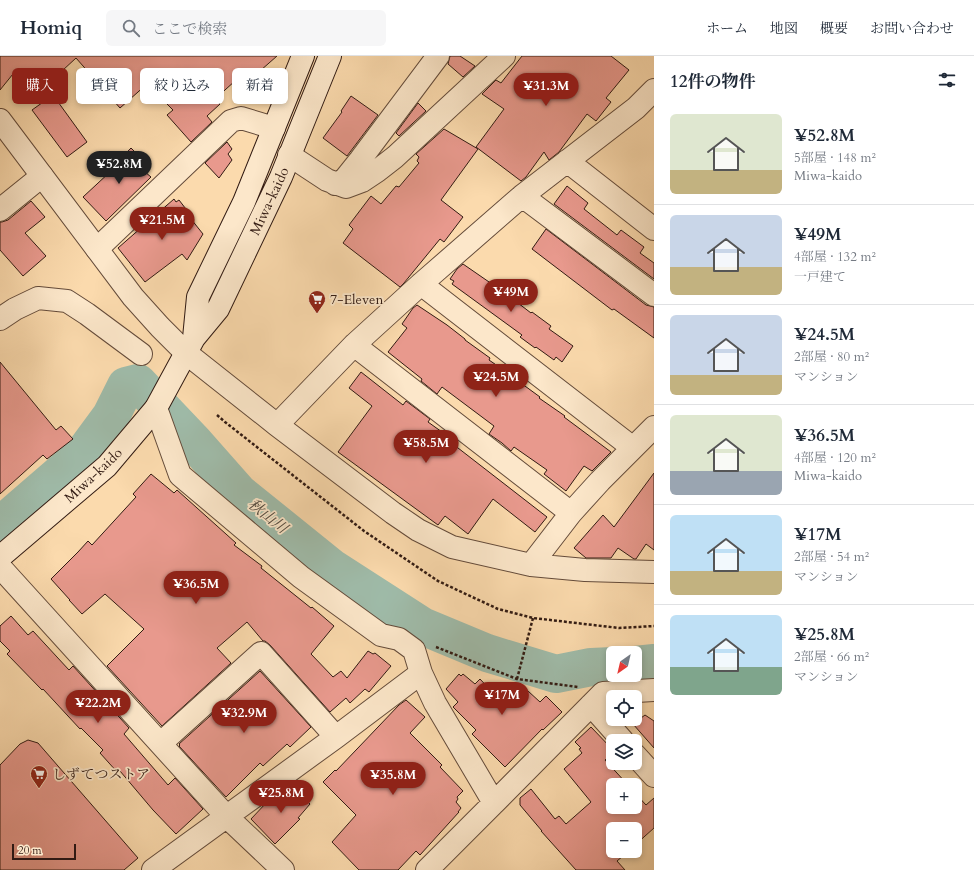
<!DOCTYPE html>
<html lang="ja">
<meta charset="utf-8">
<style>
:root{--surface:#fff;--page:#f6f6f7;--text:#1f2937;--muted:#747a83;--line:#e0e1e3;--accent:#8f2418}
body{margin:0;font-family:Cardo,"Noto Serif JP",serif;background:var(--page);color:var(--text);height:100vh;display:flex;flex-direction:column;font-size:15px;white-space:nowrap}
*{box-sizing:border-box;margin:0}
p{font-size:13px;color:var(--muted)}
.icon{flex:none;width:22px;height:22px;fill:none;stroke:currentColor;stroke-width:2;stroke-linecap:round;stroke-linejoin:round}
.map{position:relative;flex:1;overflow:hidden}
.side{display:flex;flex-direction:column;background:var(--surface);width:320px}
.side>*{flex:none}
.banner{position:absolute;left:12px;top:12px;width:380px;height:36px;display:flex;gap:8px}
.needle{width:26px;rotate:214deg}
.controls{position:absolute;left:606px;top:590px;display:grid;gap:8px}
.controls a{display:grid;place-items:center;width:36px;height:36px;border-radius:6px;background:var(--surface);box-shadow:0 2px 6px #0003;font-size:20px}
.scale{position:absolute;left:12px;bottom:10px;width:64px;box-sizing:border-box;padding-left:4px;border:2px solid #321b13;border-top:0;font-size:11px;line-height:14px;white-space:nowrap;color:#321b13;-webkit-text-stroke:3px #fce7ca;paint-order:stroke}
.price{position:absolute;translate:-50% -34px;padding:0 9px;border-radius:14px;background:var(--accent);color:#fff;font-size:13px;line-height:26px;filter:drop-shadow(0 1px 2px #0008)}
.price::after{content:'';position:absolute;left:50%;top:24px;width:12px;height:9px;margin-left:-6px;background:inherit;clip-path:polygon(0 0,100% 0,50% 100%)}
.price.current{background:#222;color:#fff}
ul{padding:0;list-style:none}
li{display:flex;align-items:center;gap:12px;height:100px;padding:0 16px}
li+li{border-top:1px solid var(--line)}
li span{display:grid;place-items:center;flex:none;width:112px;height:80px;border-radius:6px;color:#555}
li>.icon{margin-inline-start:auto}
span .icon{width:48px;height:48px;fill:#fffc;stroke-width:1}
li b{font-size:17px}
h2{display:flex;justify-content:space-between;align-items:center;height:48px;padding:0 16px;font-size:17px}
.chip{padding:0 14px;border-radius:6px;background:var(--surface);box-shadow:0 2px 6px #0003;font-size:14px;line-height:36px}
.chip.current{background:var(--accent);color:#fff}
header{display:flex;align-items:center;gap:24px;box-sizing:border-box;height:56px;padding:0 20px;background:var(--surface);border-bottom:1px solid var(--line)}
header strong{font-size:19px}
nav{display:flex;gap:22px;margin-inline-start:auto;font-size:14px}
.search{width:280px;height:36px;background:var(--page);display:flex;align-items:center;gap:10px;box-sizing:border-box;padding:0 14px;border-radius:6px;color:var(--muted);font-size:15px}
main{display:flex;flex:1;min-height:0}
.map>svg:first-child{display:block}
.lines{fill:none;stroke-linecap:round;stroke-linejoin:round}
.river{stroke:#9fbba9;stroke-width:38}
.building{fill:#e8998d;stroke:#321b13}
.minor-casing{stroke:#644b3a;stroke-width:24}
.tertiary-casing{stroke:#644b3a;stroke-width:24}
.secondary-casing{stroke:#321b13;stroke-width:24}
.path{stroke:#321b13;stroke-width:2.5;stroke-dasharray:3 2;stroke-linecap:butt}
.minor{stroke:#fce7ca;stroke-width:22}
.tertiary{stroke:#fce7ca;stroke-width:22}
.secondary{stroke:#fce7ca;stroke-width:22}
.labels{text-anchor:middle;stroke-width:3.5;stroke-linejoin:round;paint-order:stroke}
.street-label{font-size:14px;fill:#321b13;stroke:#fce7ca}
.poi-label{font-size:14px;fill:#321b13;stroke:#fce7ca;text-anchor:start}
.water-label{font-size:15px;font-style:italic;fill:#534b40;stroke:#fce7ca}
</style>
<header>
<strong>Homiq</strong>
<div class="search"><svg class="icon" aria-label="search" viewBox="0 0 24 24"><circle cx="10" cy="10" r="6"/><path d="M15 15l6 6"/></svg>ここで検索</div>
<nav><a>ホーム</a><a>地図</a><a>概要</a><a>お問い合わせ</a></nav>
</header>
<main>
<div class="map">
<svg width="654" height="814" viewBox="0 0 654 814">
<rect width="100%" height="100%" fill="#fbdaad"/>
<filter id="stains"><feTurbulence type="fractalNoise" baseFrequency=".005" numOctaves="4"/><feColorMatrix values="0 0 0 0 .2 0 0 0 0 .09 0 0 0 0 .02 0 0 0 .5 -.17"/></filter>
<radialGradient id="worn" r=".72"><stop offset=".6" stop-color="#630" stop-opacity="0"/><stop offset="1" stop-color="#630" stop-opacity=".3"/></radialGradient>
<g class="lines">
<path class="river" d="M0,470L83,398L111,360L126,330L138,327L194,386L239,437L332,512L422,570L487,597L556,618L591,611L613,610
M635,609L654,607"/>
</g>
<path class="building" d="M0,0H277L252,22L246,15L215,43L220,48L207,60L212,66L191,86L167,59L173,54L147,28L120,52L76,2L36,39L17,13L0,34Z
M450,0H460L475,10L463,21L448,8Z
M522,0H611L629,14L606,42L611,46L596,65L587,58L559,96L549,104L544,96L526,121L521,125L476,91L504,53L482,38L496,24L501,27Z
M53,39L87,86L67,101L32,54Z
M351,40L378,59L347,100L323,82L342,56L341,55Z
M418,47L426,55L399,80L396,77Z
M444,73L478,93L441,144L463,161L444,186L440,183L404,227L400,231L343,187L353,173L349,169L371,140L381,148L396,130L399,131L419,107L417,105L419,101L416,98Z
M227,86L232,93L228,98L232,104L219,122L205,107Z
M131,92L150,111L145,116L151,121L106,165L83,141L111,115L110,114Z
M567,130L588,147L584,153L617,179L621,174L644,191L640,197L654,207V223L554,148Z
M174,143L176,146L179,144L189,157L187,158L203,178L187,204L182,198L145,226L118,192Z
M31,145L45,161L25,177L46,200L23,220L0,194V166H2L8,164Z
M546,173L646,249L654,251V282L614,253L612,254L532,193Z
M463,208L505,237L531,257L532,256L551,270L549,273L573,290L562,306L556,301L554,304L536,291L535,292L520,281L522,279L452,228L454,225L450,223L457,213Z
M417,249L447,269L465,283V284L490,302L489,304L515,322H514L540,341L539,342L565,360L564,361L611,396L592,415L584,410L566,435L544,418L547,414L514,391L511,395L502,387L489,378L494,370L442,331L437,338L421,325L422,323L388,296L407,272L402,268L413,252Z
M0,306L56,374L61,370L73,383L47,403L43,399L0,438Z
M361,316L403,349L406,345L430,363L428,366L442,376L440,378L547,461L535,476L493,443L468,478L445,460L438,469L338,396L372,350L349,332Z
M654,417V494L646,488L636,503H634L618,492L611,502H586L574,492L603,459L614,471Z
M151,418L174,437L177,434L236,487L234,489L262,510L261,512L311,552L312,551L334,570L311,598L333,621L341,615L347,622L368,595L373,598L375,597L391,610L369,636L365,633L350,647L346,642L330,656L270,589L265,585H263L247,566L217,592L231,607L162,670L107,610L144,573L105,538L82,558L69,544H70L51,523L78,496L88,485L92,489L136,441L133,438Z
M11,560L28,579L33,575L69,614L73,610L129,672L124,678L168,729L175,722L203,753L176,778L153,754L120,715L118,717L100,697L103,694L81,672L80,673L43,633L42,634L7,598L10,595L0,585V570Z
M260,615L311,671L290,691L287,688L263,710L260,707L226,741L179,690L180,689L179,688Z
M459,618L461,620L463,618L475,628L480,623L495,639L504,630L512,639L517,634L524,639L528,635L540,646L546,640L562,656L543,674L542,673L505,711L472,678L476,674L453,651L458,646L446,633Z
M406,644L425,661L410,677L442,709L440,711L463,735L457,741L458,743L456,746L461,752L458,756H459L420,799L416,795L398,814H359L332,786L356,759L323,726L335,714L336,715L399,649Z
M645,659L654,665V692L633,668Z
M591,671L613,694V697L605,704L628,729H613V751H635V737L646,749L654,742V772L635,789V773H613V795H629L617,805L625,814H576L541,775H542L520,749V742L531,733L555,763L559,760L566,768L591,746L564,713L582,697L579,693L581,692L575,686Z
M28,684L38,687L138,802L124,814H0V709L20,688Z
M291,730L310,748L298,762L300,763L275,788L251,763L267,746L271,744L273,746Z"/>
<g class="lines">
<defs>
<path id="minor" d="M289,99L327,124L346,131L362,125L377,115L395,101L504,0
M567,105L654,173
M335,128L344,124L360,104L438,0
M522,140L654,239
M0,154L42,120
M97,193L231,65L241,62L274,72
M421,228L633,392
M0,263L15,253L38,242L67,245L87,258L141,298
M354,289L571,457
M186,297L277,369L393,457L418,474L452,491L531,509L585,514L654,516
M156,352L180,419L301,521L381,579L399,583L414,594L421,617L435,647L494,747L427,814
M277,369L354,289L421,228L522,140L636,52L654,34
M531,509L571,457L600,425L654,371
M0,511L226,760L283,814
M591,649L623,685
M161,687L261,597L336,681
M635,699L654,720
M494,747L603,637L654,634
M153,814L336,681L421,617"/>
<path id="tertiary" d="M0,64L133,241L160,271L186,297"/>
<path id="secondary" d="M194,282L198,241L244,146L303,0
M0,501L107,410L156,352L194,282L218,253L281,121L330,0"/>
</defs>
<use href="#minor" class="minor-casing"/>
<use href="#tertiary" class="tertiary-casing"/>
<use href="#secondary" class="secondary-casing"/>
<path class="path" d="M217,359L225,366L364,475L438,525L498,553L533,562L619,572L654,570
M436,591L517,623L578,631
M517,623L533,562"/>
<use href="#minor" class="minor"/>
<use href="#tertiary" class="tertiary"/>
<use href="#secondary" class="secondary"/>
</g>
<defs>
<symbol id="supermarket-pin" viewBox="-11 -11 22 30"><path d="M0 17L-7.5 6A9.5 9.5 0 1 1 7.5 6Z" fill="#8f2418" stroke="#fce7ca"/><path d="M-6-5.5h2.5l.6 2H6L4.5 2H-2.5L-4.4-4H-6ZM-1.5 3.2a1.3 1.3 0 1 0 .1 0ZM3 3.2a1.3 1.3 0 1 0 .1 0Z" fill="#fff"/></symbol>
</defs>
<g fill-rule="evenodd">
<use href="#supermarket-pin" x="307" y="233" width="20" height="27"/>
<use href="#supermarket-pin" x="29" y="708" width="20" height="27"/>
</g>
<g class="labels">
<g class="street-label">
<text transform="translate(269 145) rotate(-65)" y="5">Miwa-kaido</text>
<text transform="translate(93 419) rotate(-43)" y="5">Miwa-kaido</text>
</g>
<g class="poi-label">
<text x="330" y="248">7-Eleven</text>
<text x="52" y="723">しずてつストア</text>
</g>
<g class="water-label">
<text transform="translate(268 460) rotate(39)" y="5">秋山川</text>
</g>
</g>
<rect width="100%" height="100%" filter="url(#stains)"/>
<rect width="100%" height="100%" fill="url(#worn)"/>
</svg>
<div class="controls">
<a><svg class="needle" viewBox="-14 -14 28 28"><path d="M0-13l5 13h-10z" fill="#e53935"/><path d="M0 13l5-13h-10z" fill="#747a83"/></svg></a>
<a><svg class="icon" aria-label="locate" viewBox="0 0 24 24"><circle cx="12" cy="12" r="6"/><path d="M12 2v4M12 18v4M2 12h4M18 12h4"/></svg></a>
<a><svg class="icon" aria-label="layers" viewBox="0 0 24 24"><path d="M12 4l9 5-9 5-9-5zM3 14l9 5 9-5"/></svg></a>
<a>+</a>
<a>−</a>
</div>
<div class="scale">20 m</div>
<b class="price" style="left:546px;top:51px">¥31.3M</b>
<b class="price current" style="left:119px;top:129px">¥52.8M</b>
<b class="price" style="left:162px;top:185px">¥21.5M</b>
<b class="price" style="left:511px;top:257px">¥49M</b>
<b class="price" style="left:496px;top:342px">¥24.5M</b>
<b class="price" style="left:426px;top:408px">¥58.5M</b>
<b class="price" style="left:196px;top:549px">¥36.5M</b>
<b class="price" style="left:502px;top:660px">¥17M</b>
<b class="price" style="left:98px;top:668px">¥22.2M</b>
<b class="price" style="left:244px;top:678px">¥32.9M</b>
<b class="price" style="left:393px;top:740px">¥35.8M</b>
<b class="price" style="left:281px;top:758px">¥25.8M</b>
<div class="banner">
<a class="chip current">購入</a>
<a class="chip">賃貸</a>
<a class="chip">絞り込み</a>
<a class="chip">新着</a>
</div>
</div>
<section class="side">
<h2>12件の物件<svg class="icon" aria-label="filters" viewBox="0 0 24 24"><path d="M4 7h16M4 17h16"/><circle cx="9" cy="7" r="2"/><circle cx="15" cy="17" r="2"/></svg></h2>
<ul>
<li><span style="background:linear-gradient(#dfe7d0 70%,#c2b280 0)"><svg class="icon" aria-label="home" viewBox="0 0 24 24"><path d="M3 11l9-7 9 7M6 9v11h12V9"/></svg></span><div><b>¥52.8M</b><p>5部屋 · 148 m²</p><p>Miwa-kaido</p></div></li>
<li><span style="background:linear-gradient(#c9d6e8 65%,#c2b280 0)"><svg class="icon" aria-label="home" viewBox="0 0 24 24"><path d="M3 11l9-7 9 7M6 9v11h12V9"/></svg></span><div><b>¥49M</b><p>4部屋 · 132 m²</p><p>一戸建て</p></div></li>
<li><span style="background:linear-gradient(#c9d6e8 75%,#c2b280 0)"><svg class="icon" aria-label="home" viewBox="0 0 24 24"><path d="M3 11l9-7 9 7M6 9v11h12V9"/></svg></span><div><b>¥24.5M</b><p>2部屋 · 80 m²</p><p>マンション</p></div></li>
<li><span style="background:linear-gradient(#dfe7d0 70%,#9aa5b1 0)"><svg class="icon" aria-label="home" viewBox="0 0 24 24"><path d="M3 11l9-7 9 7M6 9v11h12V9"/></svg></span><div><b>¥36.5M</b><p>4部屋 · 120 m²</p><p>Miwa-kaido</p></div></li>
<li><span style="background:linear-gradient(#bfe0f5 70%,#c2b280 0)"><svg class="icon" aria-label="home" viewBox="0 0 24 24"><path d="M3 11l9-7 9 7M6 9v11h12V9"/></svg></span><div><b>¥17M</b><p>2部屋 · 54 m²</p><p>マンション</p></div></li>
<li><span style="background:linear-gradient(#bfe0f5 65%,#7fa58c 0)"><svg class="icon" aria-label="home" viewBox="0 0 24 24"><path d="M3 11l9-7 9 7M6 9v11h12V9"/></svg></span><div><b>¥25.8M</b><p>2部屋 · 66 m²</p><p>マンション</p></div></li>
</ul>
</section>
</main>
